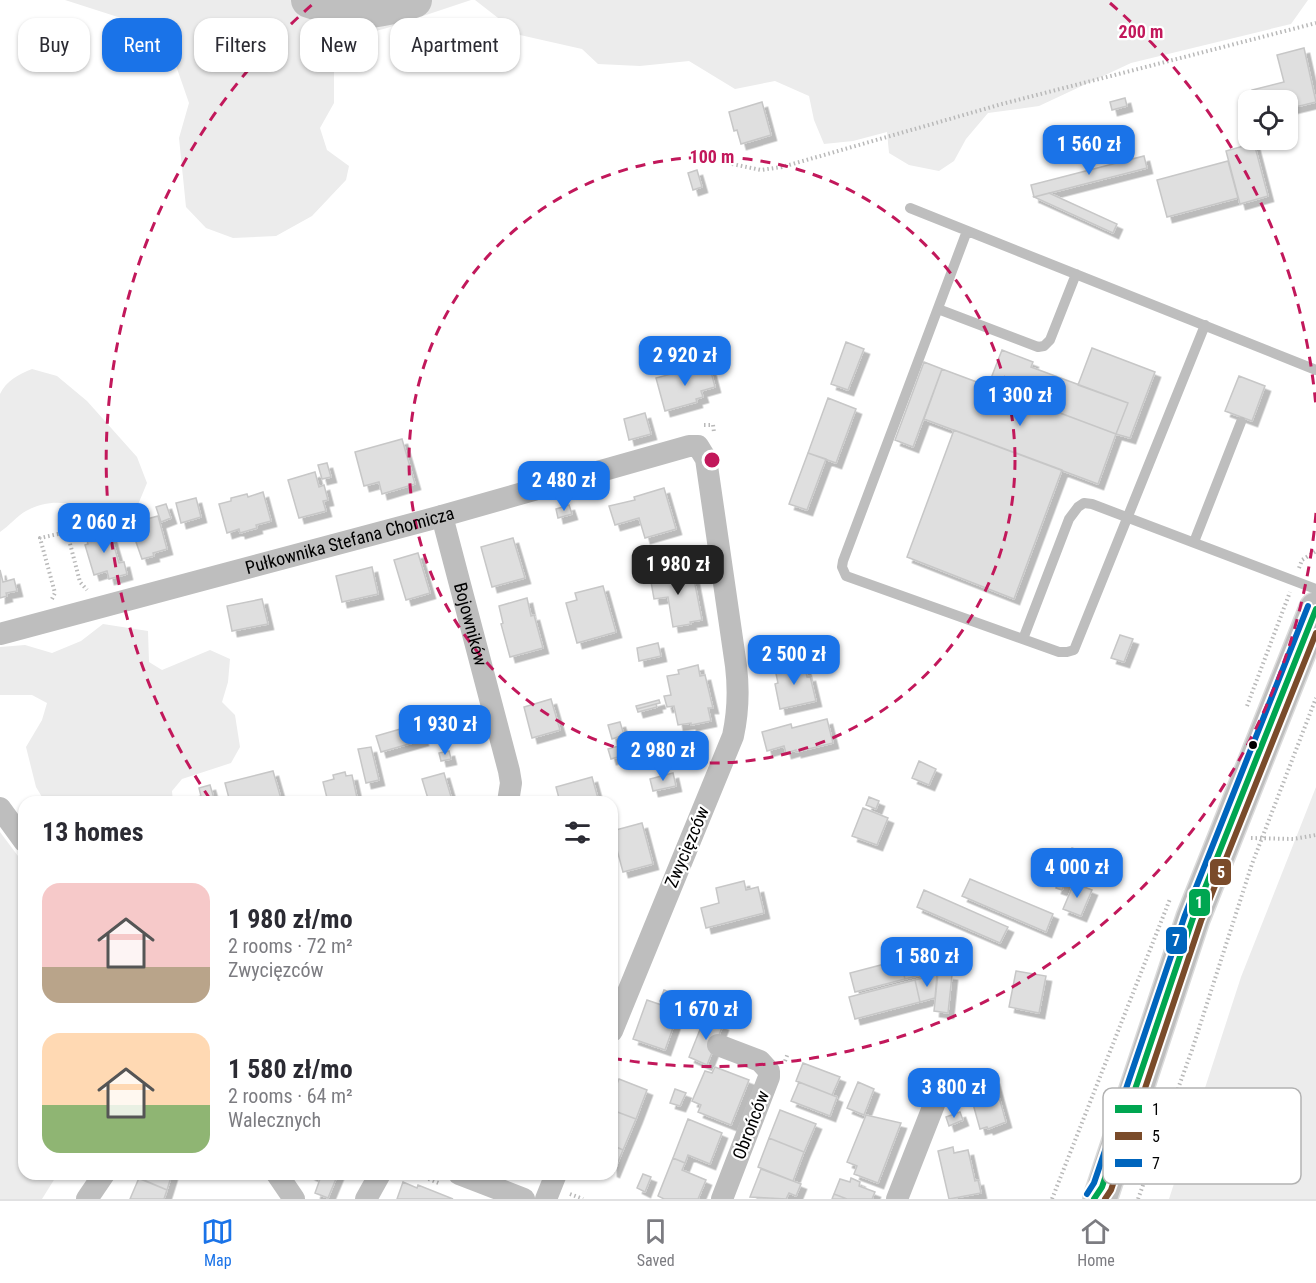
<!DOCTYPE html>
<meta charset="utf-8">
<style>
:root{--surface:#fff;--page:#f7f7f7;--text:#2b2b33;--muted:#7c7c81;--line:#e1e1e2;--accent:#1a73e8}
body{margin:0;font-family:"Roboto Condensed",sans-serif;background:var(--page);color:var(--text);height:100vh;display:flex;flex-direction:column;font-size:22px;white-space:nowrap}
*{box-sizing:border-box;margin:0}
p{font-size:20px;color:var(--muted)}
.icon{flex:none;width:33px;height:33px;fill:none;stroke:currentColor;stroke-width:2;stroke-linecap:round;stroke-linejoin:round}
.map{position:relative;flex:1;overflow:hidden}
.details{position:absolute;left:18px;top:796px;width:600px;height:384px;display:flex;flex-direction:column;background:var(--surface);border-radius:18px;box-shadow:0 2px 4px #0004}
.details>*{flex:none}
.top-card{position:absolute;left:18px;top:18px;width:600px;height:54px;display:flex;gap:12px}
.tools{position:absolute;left:1238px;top:90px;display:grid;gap:12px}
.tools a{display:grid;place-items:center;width:60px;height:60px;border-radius:12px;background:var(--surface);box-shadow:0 2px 4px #0004;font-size:30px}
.price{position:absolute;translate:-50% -51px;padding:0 14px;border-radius:12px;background:var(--accent);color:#fff;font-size:20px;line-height:39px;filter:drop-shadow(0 2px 3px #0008)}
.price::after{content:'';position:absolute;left:50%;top:36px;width:18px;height:14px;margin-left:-9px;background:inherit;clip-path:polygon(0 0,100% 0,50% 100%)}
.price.on{background:#222;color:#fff}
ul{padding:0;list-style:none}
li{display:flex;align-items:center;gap:18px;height:150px;padding:0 24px}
li span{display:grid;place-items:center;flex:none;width:168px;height:120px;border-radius:18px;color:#555}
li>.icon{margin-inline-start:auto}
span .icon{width:72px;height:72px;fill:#fffc;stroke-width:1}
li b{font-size:26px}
h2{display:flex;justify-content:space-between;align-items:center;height:72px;padding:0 24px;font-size:26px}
.tag{padding:0 21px;border-radius:18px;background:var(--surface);box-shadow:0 2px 4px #0004;font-size:21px;line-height:54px}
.tag.on{background:var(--accent);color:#fff}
.tab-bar{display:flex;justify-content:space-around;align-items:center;height:84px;border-top:2px solid var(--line);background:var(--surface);font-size:16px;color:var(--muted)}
.tab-bar a{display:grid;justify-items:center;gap:3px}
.tab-bar .on{color:var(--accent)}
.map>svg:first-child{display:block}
.green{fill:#ececec}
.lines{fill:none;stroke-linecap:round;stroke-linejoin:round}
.river{stroke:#bfbfbf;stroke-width:36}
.building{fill:#dfdfdf;stroke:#c7c7c7;stroke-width:1.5;filter:url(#shadow)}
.primary-casing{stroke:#dbdbdb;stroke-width:36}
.path{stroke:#b9b9b9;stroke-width:4;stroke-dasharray:1.5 3;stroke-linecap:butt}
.lane{stroke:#bebebe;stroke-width:10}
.street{stroke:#bebebe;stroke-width:22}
.primary{stroke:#bebebe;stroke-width:33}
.bus-1-casing{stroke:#fff;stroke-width:10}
.bus-2-casing{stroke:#fff;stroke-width:10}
.bus-3-casing{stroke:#fff;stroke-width:10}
.bus-1{stroke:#00a651;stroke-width:6}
.bus-2{stroke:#7a4b2a;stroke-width:6}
.bus-3{stroke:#0065bd;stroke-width:6}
.ring{fill:none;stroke:#c2185b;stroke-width:3;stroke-dasharray:10 8}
.bus-dot{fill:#000;stroke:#fff;stroke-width:2}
.labels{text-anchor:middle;stroke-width:4.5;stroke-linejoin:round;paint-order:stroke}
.street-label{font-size:18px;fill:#000;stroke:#fff}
.key{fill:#fff;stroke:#b2b2b2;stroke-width:1.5}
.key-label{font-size:16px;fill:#000}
.centre{fill:#c2185b;stroke:#fff;stroke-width:3}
.ring-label{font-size:18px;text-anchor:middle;font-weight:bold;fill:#c2185b;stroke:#fff;stroke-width:4.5;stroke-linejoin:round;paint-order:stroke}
.line-badge{stroke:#fff;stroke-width:2}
.badge-label{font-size:16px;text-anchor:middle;font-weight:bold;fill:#fff}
</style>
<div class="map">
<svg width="1316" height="1199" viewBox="0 0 1316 1199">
<defs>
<filter id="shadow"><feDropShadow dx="5.5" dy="5.5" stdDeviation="0" flood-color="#0004"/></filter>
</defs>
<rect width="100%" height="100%" fill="#fff"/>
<path class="green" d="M65,0H471L387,28L342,40L334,65V103L320,128L327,150L349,166L346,180L312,216L276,236L233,238L206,228L186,207L179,138L189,103L173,57L121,18Z
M475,0H1308L1291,24L1131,63L1039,106L988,113L966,139L954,161L939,171L909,165L889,153L887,132L853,141L824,144L814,120L809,96L775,81L735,89L689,61L640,66L598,64L582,49L520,35Z
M32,369L57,376L87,401L137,457L147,483L137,507L107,516C81,505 54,495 26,511C17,516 9,526 0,532V394C6,381 19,374 32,369Z
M103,624L148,631L149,662L162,670L210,650L230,659L228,682L222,702L235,715L240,747L231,763L182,779L172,791L173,802H45L36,787L26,747L42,720L47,703L32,695H0V647L25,645L52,653L81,641Z
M1316,787V1199H1169L1241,977Z
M0,832L24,864V1174L57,1175L42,1199H0Z"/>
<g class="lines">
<path class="river" d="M309,0C351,14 371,14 414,0"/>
</g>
<path class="building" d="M1304,48L1316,102L1287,109V100H1254L1252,90L1284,82L1277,55Z
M1125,98L1127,106L1112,110L1110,102Z
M762,102L771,135L741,144L737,130L734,131L729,112Z
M1254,143L1268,196L1240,204L1226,151Z
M1144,156L1147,168L1034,197L1031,185Z
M1228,161L1238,198L1167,217L1157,180Z
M697,170L702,187L693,190L688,173Z
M1049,193L1117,224L1113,233L1034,197Z
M846,342L864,349L848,390L831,384Z
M1092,348L1155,372L1130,438L1116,434L1128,403L1078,385Z
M1002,350L1033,362L1031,367L1128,403L1116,434L988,386Z
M924,362L942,369L913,447L895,440Z
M709,364L715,387L701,391L703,397L696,399L697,402L665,411L656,378Z
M942,369L1116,434L1098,484L924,419Z
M1239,376L1265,386L1252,421L1225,411Z
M828,398L856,409L836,463L808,453Z
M645,413L651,434L629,440L624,419Z
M954,430L1062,470L1014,599L907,557Z
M402,439L415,484L382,494L379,482L364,486L355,452Z
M808,453L826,459L807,510L789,504Z
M327,463L331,477L322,479L318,465Z
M315,472L319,487L324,485L328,500L323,501L326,511L299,518L288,480Z
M664,488L676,529L645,538L639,518L615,525L609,506L635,500L634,497Z
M263,492L271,521L256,525L257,528L240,533L239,529L227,533L219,504L231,501V498L247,494L248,497Z
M196,498L201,517L181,523L176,503Z
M166,504L171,518L161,522L156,507Z
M569,505L572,514L558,518L556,509Z
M158,516L167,549L153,553L154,556L142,559L136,542L132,523Z
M108,526L119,563L124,562L127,574L109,579L107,571L94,575L85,545L88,544L85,533Z
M513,538L525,578L492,587L481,547Z
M418,553L430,593L406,600L394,560Z
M372,567L378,594L342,602L336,576Z
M692,569L702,620L690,622L691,624L673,627L668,597L654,599L650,576Z
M0,570L3,582L14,579L17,591L6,593L7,596L0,598Z
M603,586L616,632L577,643L566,603L577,600L575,593Z
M527,598L531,616L534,615L543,648L510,657L501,624L503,623L499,606Z
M262,599L268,624L232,631L227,606Z
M1120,635L1133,639L1124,662L1111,658Z
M658,643L661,656L639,661L637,648Z
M804,663L807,677L810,676L816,701L780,709L775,684L778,683L775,669Z
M698,665L700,676L705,675L713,708H708L711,721L691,725V723L678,725L674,706L667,707L664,696L671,695L667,676L679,674L678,670Z
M551,699L560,730L532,738L524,707Z
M659,700L660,703L637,709L636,706Z
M656,704L657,707L638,712L637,709Z
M827,719L833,743L796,752V750L786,753L784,746L767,751L762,732L791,724L792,728Z
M620,722L624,735L612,739L608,725Z
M418,724L423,740L381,752L376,736Z
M629,743L628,754L611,759L608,749Z
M371,747L379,780L366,783L358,749Z
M449,751L451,759L441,761L439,753Z
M919,761L936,769L929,785L912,778Z
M273,771L282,802H230L225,783Z
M345,772L346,776L352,775L358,802H328L323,782L334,779L333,775Z
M444,773L452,800L442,802H429L422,779Z
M673,773L676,786L653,791L650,779Z
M592,777L599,802H560L556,787Z
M210,785L215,802H179L201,796L199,788Z
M869,797L879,801L876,809L866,805Z
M863,808L888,818L877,845L852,836Z
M642,823L653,864L623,872L612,831Z
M1072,848L1079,851L1062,890L1056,888L1060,877L1053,873L1059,858L1067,861Z
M1079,851L1099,859L1092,875L1072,867Z
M970,879L1053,914L1046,932L962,896Z
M744,881L746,890L758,887L764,913L706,928L701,908L719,903L716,888Z
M1074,883L1092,890L1081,916L1063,909Z
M924,890L1008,927L1000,943L917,907Z
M953,950L958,965L905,979L901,964Z
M900,960L905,979L855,992L850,973Z
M1016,971L1046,976L1039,1013L1009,1007Z
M938,973L952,975L948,1013L934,1011Z
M937,974L935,998L920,1002L915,980Z
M915,980L920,1002L855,1019L849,997Z
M664,990L684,997L680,1008L660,1001Z
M647,1000L679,1011L665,1050L633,1039Z
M705,1017L723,1025L707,1065L689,1057Z
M803,1063L840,1077L832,1095L796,1081Z
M715,1067L749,1080L731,1125L698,1112L701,1105L692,1101L705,1071L712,1073Z
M619,1079L647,1090L636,1119L612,1110V1096Z
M994,1079L1006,1122L988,1129L987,1127L980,1129L968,1086Z
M799,1082L837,1097L830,1116L791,1101Z
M858,1082L874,1089L864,1115L847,1108Z
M675,1089L686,1093L680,1106L670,1103Z
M612,1110L636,1119L623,1150L612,1145Z
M780,1110L816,1124L804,1152L769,1138Z
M960,1112L963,1120L949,1126L946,1117Z
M866,1115L901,1123L878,1183L854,1174L857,1166L847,1162Z
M688,1119L722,1133L710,1164L688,1155L685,1163L673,1158Z
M769,1138L804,1152L793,1181L758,1167Z
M612,1145L623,1150L614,1172L612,1171Z
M953,1147L954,1153L968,1150L975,1181L978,1180L981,1193L949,1199L938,1151Z
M673,1158L685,1163L682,1170L706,1180L698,1199H664L658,1196Z
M761,1169L801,1184L796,1196L789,1193L786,1199L750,1197Z
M137,1174H172L167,1190L135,1177Z
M338,1174L328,1198L315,1193L320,1179L309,1174Z
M643,1174L651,1177L645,1192L637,1188Z
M139,1178L167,1190L164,1199H130Z
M851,1178L860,1182L859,1186L875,1192L872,1199H847L834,1194L840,1179L850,1182Z
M403,1182L417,1188L418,1185L453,1199H397Z
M834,1194L847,1199H832Z"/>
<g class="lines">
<defs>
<path id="primary" d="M1100,1199L1193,918L1316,609"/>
</defs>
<use href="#primary" class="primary-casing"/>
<path class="path" d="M732,164L761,170L782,167L1002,104L1316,23
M704,425H713L714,432
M1299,568L1302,560L1316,551
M52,599L55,593L40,538L67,532L80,582L87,590
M1247,706L1290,592
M1251,838L1293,839L1316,835
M785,1061L788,1053
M416,1174L441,1184
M570,1194L583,1199
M1052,1199L1170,899
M1138,1199L1192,1050L1252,864L1316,698"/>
<path class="lane" d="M910,208L1316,370
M967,231L843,561L842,567L846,576L1059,652H1067L1074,650L1205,325
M938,309L1038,347L1044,346L1050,340L1076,274
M1194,542L1241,422
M1023,639L1069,519L1078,507L1084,503L1092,504L1316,589"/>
<g class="street">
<path id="s1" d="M442,516L509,771L511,783L508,802"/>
<path id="s2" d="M0,634L442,516L689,446H698L706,459L736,666C739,691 738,713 733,736L612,1031"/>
<path d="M0,808L24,841"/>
<path d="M718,1045L760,1061L769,1071V1077L722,1199"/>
<path d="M277,1174L294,1199"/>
<path d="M459,1174L524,1199"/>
<path d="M87,1199L104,1174"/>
<path d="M366,1199L380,1174"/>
<path d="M546,1199L556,1174"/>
<path d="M897,1199L937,1097"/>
</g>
<use href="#primary" class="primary"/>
<defs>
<path id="bus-1" d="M1094,1199L1102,1187L1193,918L1316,609"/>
<path id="bus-2" d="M1105,1199L1111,1190L1201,921L1316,633"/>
<path id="bus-3" d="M1087,1194L1094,1183L1185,915L1308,606"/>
</defs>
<use href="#bus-1" class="bus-1-casing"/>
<use href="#bus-2" class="bus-2-casing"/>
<use href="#bus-3" class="bus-3-casing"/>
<use href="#bus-1" class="bus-1"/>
<use href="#bus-2" class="bus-2"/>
<use href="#bus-3" class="bus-3"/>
</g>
<g class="ring">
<circle cx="712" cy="460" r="303"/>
<path d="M1316 513A606 606 0 0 1 617 1059M210 799A606 606 0 0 1 314 3M1110 3A606 606 0 0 1 1316 407"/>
</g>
<circle class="bus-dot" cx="1253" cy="745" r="5"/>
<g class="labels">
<g class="street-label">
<text dy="6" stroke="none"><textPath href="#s2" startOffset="362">Pułkownika Stefana Chomicza</textPath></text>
<text dy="6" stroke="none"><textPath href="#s1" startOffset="112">Bojowników</textPath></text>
<text transform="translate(687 847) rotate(-67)" y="6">Zwycięzców</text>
<text transform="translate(751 1125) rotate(-69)" y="6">Obrońców</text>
</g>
</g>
<rect x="1103" y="1088" width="198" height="96" rx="9" class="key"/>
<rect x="1115" y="1105" width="27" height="8" fill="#00a651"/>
<rect x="1115" y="1132" width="27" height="8" fill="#7a4b2a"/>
<rect x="1115" y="1159" width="27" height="8" fill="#0065bd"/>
<g class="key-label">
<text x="1152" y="1115">1</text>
<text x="1152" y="1142">5</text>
<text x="1152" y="1169">7</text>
</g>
<circle cx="712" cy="460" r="9" class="centre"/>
<g class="ring-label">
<text x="1141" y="38">200 m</text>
<text x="712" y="163">100 m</text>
</g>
<g class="line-badge">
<rect x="1209" y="858" width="23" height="28" rx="6" fill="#7a4b2a"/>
<rect x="1188" y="888" width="23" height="29" rx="6" fill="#00a651"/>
<rect x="1165" y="926" width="23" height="29" rx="6" fill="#0065bd"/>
</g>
<g class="badge-label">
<text x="1221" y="878">5</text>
<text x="1199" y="908">1</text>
<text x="1176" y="946">7</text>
</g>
</svg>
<div class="tools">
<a><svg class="icon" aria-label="locate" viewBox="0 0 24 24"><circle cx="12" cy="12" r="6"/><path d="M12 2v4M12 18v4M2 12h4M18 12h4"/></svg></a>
</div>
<b class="price" style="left:1089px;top:176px">1 560 zł</b>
<b class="price" style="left:685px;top:387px">2 920 zł</b>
<b class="price" style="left:1020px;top:427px">1 300 zł</b>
<b class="price" style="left:564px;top:512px">2 480 zł</b>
<b class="price" style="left:104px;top:554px">2 060 zł</b>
<b class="price on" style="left:678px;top:596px">1 980 zł</b>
<b class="price" style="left:794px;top:686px">2 500 zł</b>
<b class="price" style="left:445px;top:756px">1 930 zł</b>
<b class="price" style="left:663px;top:782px">2 980 zł</b>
<b class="price" style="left:1077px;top:899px">4 000 zł</b>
<b class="price" style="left:927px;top:988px">1 580 zł</b>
<b class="price" style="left:706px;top:1041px">1 670 zł</b>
<b class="price" style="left:954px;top:1119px">3 800 zł</b>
<div class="top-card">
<a class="tag">Buy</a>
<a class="tag on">Rent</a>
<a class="tag">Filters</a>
<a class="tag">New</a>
<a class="tag">Apartment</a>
</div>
<section class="details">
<h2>13 homes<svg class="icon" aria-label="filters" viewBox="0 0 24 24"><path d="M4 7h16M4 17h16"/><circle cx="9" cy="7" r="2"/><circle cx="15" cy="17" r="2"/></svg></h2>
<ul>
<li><span style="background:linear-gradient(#f6c9c9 70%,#b9a48a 0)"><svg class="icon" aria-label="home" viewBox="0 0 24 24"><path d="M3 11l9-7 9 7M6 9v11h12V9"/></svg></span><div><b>1 980 zł/mo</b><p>2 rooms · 72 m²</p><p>Zwycięzców</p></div></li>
<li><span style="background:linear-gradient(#ffd9b3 60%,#8fb573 0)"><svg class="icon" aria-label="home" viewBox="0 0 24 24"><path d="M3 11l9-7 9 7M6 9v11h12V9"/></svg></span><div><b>1 580 zł/mo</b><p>2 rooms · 64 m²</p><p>Walecznych</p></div></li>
</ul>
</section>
</div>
<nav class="tab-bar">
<a class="on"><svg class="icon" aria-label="map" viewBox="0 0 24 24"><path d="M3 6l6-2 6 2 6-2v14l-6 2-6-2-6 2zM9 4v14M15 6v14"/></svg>Map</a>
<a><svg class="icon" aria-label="saved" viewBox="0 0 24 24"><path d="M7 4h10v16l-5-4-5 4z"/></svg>Saved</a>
<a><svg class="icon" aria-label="home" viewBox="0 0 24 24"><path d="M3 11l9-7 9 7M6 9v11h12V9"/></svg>Home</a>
</nav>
